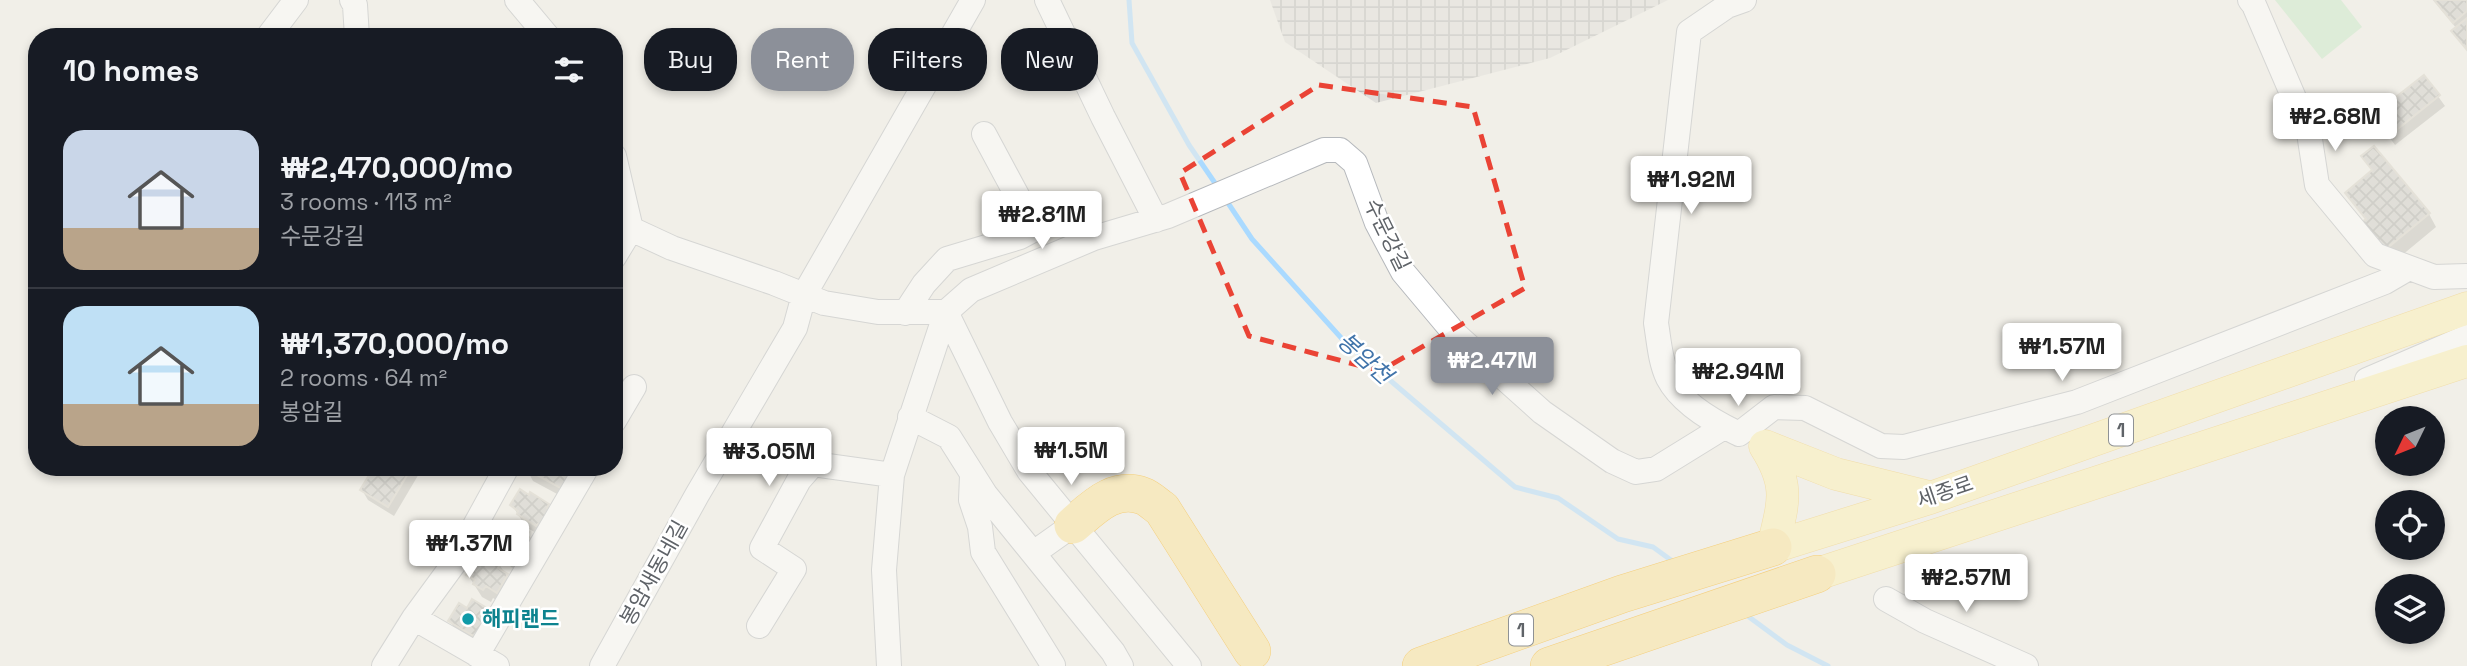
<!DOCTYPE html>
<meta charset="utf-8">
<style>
:root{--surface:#171b24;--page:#20242c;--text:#f1f3f6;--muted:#9ea1a6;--line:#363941;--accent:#8c9099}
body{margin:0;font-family:"Space Grotesk","Noto Sans KR",sans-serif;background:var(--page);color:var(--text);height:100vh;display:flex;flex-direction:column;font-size:26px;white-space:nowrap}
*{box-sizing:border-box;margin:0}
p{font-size:23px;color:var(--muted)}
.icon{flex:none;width:38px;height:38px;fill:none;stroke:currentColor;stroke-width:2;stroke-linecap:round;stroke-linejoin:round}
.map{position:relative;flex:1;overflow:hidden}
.sheet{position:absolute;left:28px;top:28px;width:595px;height:448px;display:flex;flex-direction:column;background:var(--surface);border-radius:28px;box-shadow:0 4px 10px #0003}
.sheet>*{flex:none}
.top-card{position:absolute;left:644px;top:28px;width:665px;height:63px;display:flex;gap:14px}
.needle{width:46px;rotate:227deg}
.buttons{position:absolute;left:2375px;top:406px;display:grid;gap:14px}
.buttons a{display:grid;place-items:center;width:70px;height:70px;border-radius:50%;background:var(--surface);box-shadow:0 4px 10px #0003;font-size:35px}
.price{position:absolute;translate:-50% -60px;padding:0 16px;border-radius:7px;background:#fff;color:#222;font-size:23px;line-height:46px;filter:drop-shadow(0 2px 4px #0008)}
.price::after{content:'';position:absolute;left:50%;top:42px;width:21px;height:16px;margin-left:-10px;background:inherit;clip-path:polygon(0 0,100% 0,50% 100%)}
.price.active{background:var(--accent);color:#fff}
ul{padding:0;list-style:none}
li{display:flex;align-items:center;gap:21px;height:175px;padding:0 35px}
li+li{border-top:2px solid var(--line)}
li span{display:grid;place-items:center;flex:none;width:196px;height:140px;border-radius:21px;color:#555}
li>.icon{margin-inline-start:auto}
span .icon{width:84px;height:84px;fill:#fffc;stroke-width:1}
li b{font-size:30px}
h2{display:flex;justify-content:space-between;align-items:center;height:84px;padding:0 35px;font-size:30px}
.chip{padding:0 24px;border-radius:28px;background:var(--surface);box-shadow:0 4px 10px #0003;font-size:24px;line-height:63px}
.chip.active{background:var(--accent);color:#fff}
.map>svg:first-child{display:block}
.industrial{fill:url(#industrial-grid)}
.pitch{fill:#c5e8c5}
.shadow{fill:#0003}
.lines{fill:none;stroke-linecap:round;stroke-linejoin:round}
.stream{stroke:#aadaff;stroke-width:5}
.building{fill:url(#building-cross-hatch);stroke:#d6d1c6;stroke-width:2}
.minor-casing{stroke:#b5b8bc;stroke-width:26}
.major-casing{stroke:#f2c960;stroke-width:33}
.highway-casing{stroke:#f9ab00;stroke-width:38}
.minor{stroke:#fff;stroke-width:24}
.major{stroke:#fff2af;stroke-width:32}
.highway{stroke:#fde293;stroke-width:37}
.marked{fill:none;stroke:#ea4335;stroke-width:5;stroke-dasharray:14 9;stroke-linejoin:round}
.culture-dot{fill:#0f9aa8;stroke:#fff;stroke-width:2.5}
.labels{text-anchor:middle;stroke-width:5;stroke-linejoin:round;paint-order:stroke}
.shield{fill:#fff;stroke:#8f9295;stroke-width:2}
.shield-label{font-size:19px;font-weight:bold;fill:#5f6368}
.street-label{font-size:21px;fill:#5f6368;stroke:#fff}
.culture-label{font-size:21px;font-weight:bold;fill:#0d838f;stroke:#fff;text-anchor:start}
.water-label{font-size:23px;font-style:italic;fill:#4174aa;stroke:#fff}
</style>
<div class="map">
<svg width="2467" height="666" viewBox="0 0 2467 666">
<defs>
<pattern id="industrial-grid" width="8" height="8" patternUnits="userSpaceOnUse" patternTransform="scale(1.75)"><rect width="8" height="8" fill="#e0deda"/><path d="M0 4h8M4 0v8" fill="none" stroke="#b9b8b5"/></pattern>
<pattern id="building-cross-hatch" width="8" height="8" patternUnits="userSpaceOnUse" patternTransform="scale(1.75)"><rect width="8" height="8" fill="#cccac5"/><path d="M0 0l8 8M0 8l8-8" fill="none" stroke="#a9a8a4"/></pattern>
</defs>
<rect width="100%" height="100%" fill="#f1efe8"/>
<path class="industrial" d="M1270,0H1668L1550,58L1376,103L1285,42Z"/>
<path class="pitch" d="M2275,0H2341L2362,27L2322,59Z"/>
<path class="shadow" d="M2433,0H2467V51L2453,32L2457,29Z
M2424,77L2445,106L2395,145L2374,116Z
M2374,148L2429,214L2436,227L2389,266L2367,221L2347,193L2373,172L2364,157Z
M614,368L618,370L626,383L614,399Z
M376,467H423L394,516L368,500L362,490Z
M567,467L572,476V502L533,481L526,468Z
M512,505H548L560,526L544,538L526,527Z
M517,534H528L534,543L519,571L511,567L497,544Z
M489,564H499L514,588L504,605L493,598L491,602L482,597L468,575Z
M485,609L493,622L490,652L458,634L450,621L468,610Z"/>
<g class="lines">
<path class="stream" d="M1129,0L1132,43L1189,145L1217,186
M1226,200L1252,239L1344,341L1515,487L1558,498L1618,539L1653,547L1675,563
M1745,614L1787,645L1828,666"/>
</g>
<path class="building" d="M2434,0H2467V11L2453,23Z
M2467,18V50L2451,31Z
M2424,75L2440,95L2389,136L2372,116Z
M2374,146L2430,213L2380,254L2362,222L2366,219L2345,193L2372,170L2361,156Z
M374,467H412L388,507L360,490Z
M568,467L566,470L574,474L564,490L524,468Z
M520,489L529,495L530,492L549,504L547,508L554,512L544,527L538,524L536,526L517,514L518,511L510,505Z
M507,525L517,531L519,526L529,532L526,537L537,543L525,562L514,556L512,560L501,554L504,550L495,544Z
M478,556L488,562L491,557L501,563L498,568L508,574L497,593L486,586L483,590L473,584L475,580L466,575Z
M472,599L487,608L482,616L493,623L482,641L448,621L459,603L467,608Z"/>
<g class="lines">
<defs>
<path id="minor" d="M352,0L355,5L357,37
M517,0L548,37
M1047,0L1103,117L1156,220
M2250,0L2254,5L2309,133L2317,185L2375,255L2434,277L2467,276
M268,37L296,0
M614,156L631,229L614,257
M631,229L672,248L774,283L824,303L878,312H946L892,475L884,570L889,666
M905,313L924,284L947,259L1020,237L1035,229L984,134
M2367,380L2467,337
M910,417L949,437L985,494L1113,652L1121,666
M614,421L634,387
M1737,433C1712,421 1681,403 1668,378C1660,361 1659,341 1656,323L1689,32L1727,6L1744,0
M1739,434L1774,407L1805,408L1881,446L1904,447L2077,402L2385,282L2409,268
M972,476L971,500L980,527L983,552L1053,665
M1035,552L1073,525
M1886,599L1925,621L2026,666
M414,618L497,666
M759,626L794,569L762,548L799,480L813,464L892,475
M477,655L587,467
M384,666L414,618L455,562L507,467
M602,666L697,495L795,328L804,295L973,0
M1189,666L1029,471L1000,422L946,312L971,290L1094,238L1168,216L1324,150H1340L1355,163L1377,223L1403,272L1455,334L1542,412L1612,461L1636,472L1656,469L1724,427"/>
<path id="major" d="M1773,547L1930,498L2467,308
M1773,547C1783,503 1791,487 1765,446L1836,474L1929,497
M1817,574L2467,361"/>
<path id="highway" d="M1073,525C1093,508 1114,485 1143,496C1149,498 1156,505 1162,509L1252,651
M1421,666L1622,594L1773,547
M1549,666L1817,574"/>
</defs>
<use href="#minor" class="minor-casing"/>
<use href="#major" class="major-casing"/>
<use href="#highway" class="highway-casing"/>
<use href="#minor" class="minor"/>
<use href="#major" class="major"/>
<use href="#highway" class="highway"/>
</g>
<path d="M0 0H2467V666H0ZM1319,85L1473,107L1525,288L1380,371L1249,336L1180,173Z" fill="#f1efe8" fill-opacity=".55" fill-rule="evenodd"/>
<path class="marked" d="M1319,85L1473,107L1525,288L1380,371L1249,336L1180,173Z"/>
<circle class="culture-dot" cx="468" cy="619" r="7"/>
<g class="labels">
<g class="shield">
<rect x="2109" y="414.5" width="24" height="31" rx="5"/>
<rect x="1509" y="614.5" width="24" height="31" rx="5"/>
</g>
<g class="shield-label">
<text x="2121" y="437">1</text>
<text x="1521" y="637">1</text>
</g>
<g class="street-label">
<text transform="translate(1387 235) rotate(64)" y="7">수문강길</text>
<text transform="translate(1945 492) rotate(-19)" y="7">세종로</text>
<text transform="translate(654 573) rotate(-61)" y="7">봉암새동네길</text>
</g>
<g class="culture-label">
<text x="482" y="626">해피랜드</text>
</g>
<g class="water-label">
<text transform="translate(1365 358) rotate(42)" y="8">봉암천</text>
</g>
</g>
</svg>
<div class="buttons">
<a><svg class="needle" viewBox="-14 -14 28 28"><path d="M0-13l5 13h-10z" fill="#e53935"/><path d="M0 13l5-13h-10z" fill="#9ea1a6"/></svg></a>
<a><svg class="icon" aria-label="locate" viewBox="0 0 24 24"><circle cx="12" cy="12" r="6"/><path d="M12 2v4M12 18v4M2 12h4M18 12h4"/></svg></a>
<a><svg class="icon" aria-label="layers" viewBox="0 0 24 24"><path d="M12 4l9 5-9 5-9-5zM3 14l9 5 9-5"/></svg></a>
</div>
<b class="price" style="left:2335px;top:153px">₩2.68M</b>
<b class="price" style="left:1691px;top:216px">₩1.92M</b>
<b class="price" style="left:1042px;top:251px">₩2.81M</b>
<b class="price" style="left:2062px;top:383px">₩1.57M</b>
<b class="price active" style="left:1492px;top:397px">₩2.47M</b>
<b class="price" style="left:1738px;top:408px">₩2.94M</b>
<b class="price" style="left:1071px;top:487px">₩1.5M</b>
<b class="price" style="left:769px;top:488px">₩3.05M</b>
<b class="price" style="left:469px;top:580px">₩1.37M</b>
<b class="price" style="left:1966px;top:614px">₩2.57M</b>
<div class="top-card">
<a class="chip">Buy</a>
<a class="chip active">Rent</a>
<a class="chip">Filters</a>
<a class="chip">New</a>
</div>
<section class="sheet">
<h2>10 homes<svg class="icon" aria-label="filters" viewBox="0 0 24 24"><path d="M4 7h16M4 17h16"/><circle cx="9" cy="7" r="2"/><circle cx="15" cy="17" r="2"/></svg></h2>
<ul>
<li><span style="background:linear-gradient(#c9d6e8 70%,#b9a48a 0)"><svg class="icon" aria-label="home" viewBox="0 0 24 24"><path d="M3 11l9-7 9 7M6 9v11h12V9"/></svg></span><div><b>₩2,470,000/mo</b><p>3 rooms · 113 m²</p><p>수문강길</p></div></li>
<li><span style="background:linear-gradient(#bfe0f5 70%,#b9a48a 0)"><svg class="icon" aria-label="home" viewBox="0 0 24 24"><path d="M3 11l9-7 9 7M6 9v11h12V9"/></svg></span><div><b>₩1,370,000/mo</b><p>2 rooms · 64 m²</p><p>봉암길</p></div></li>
</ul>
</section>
</div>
